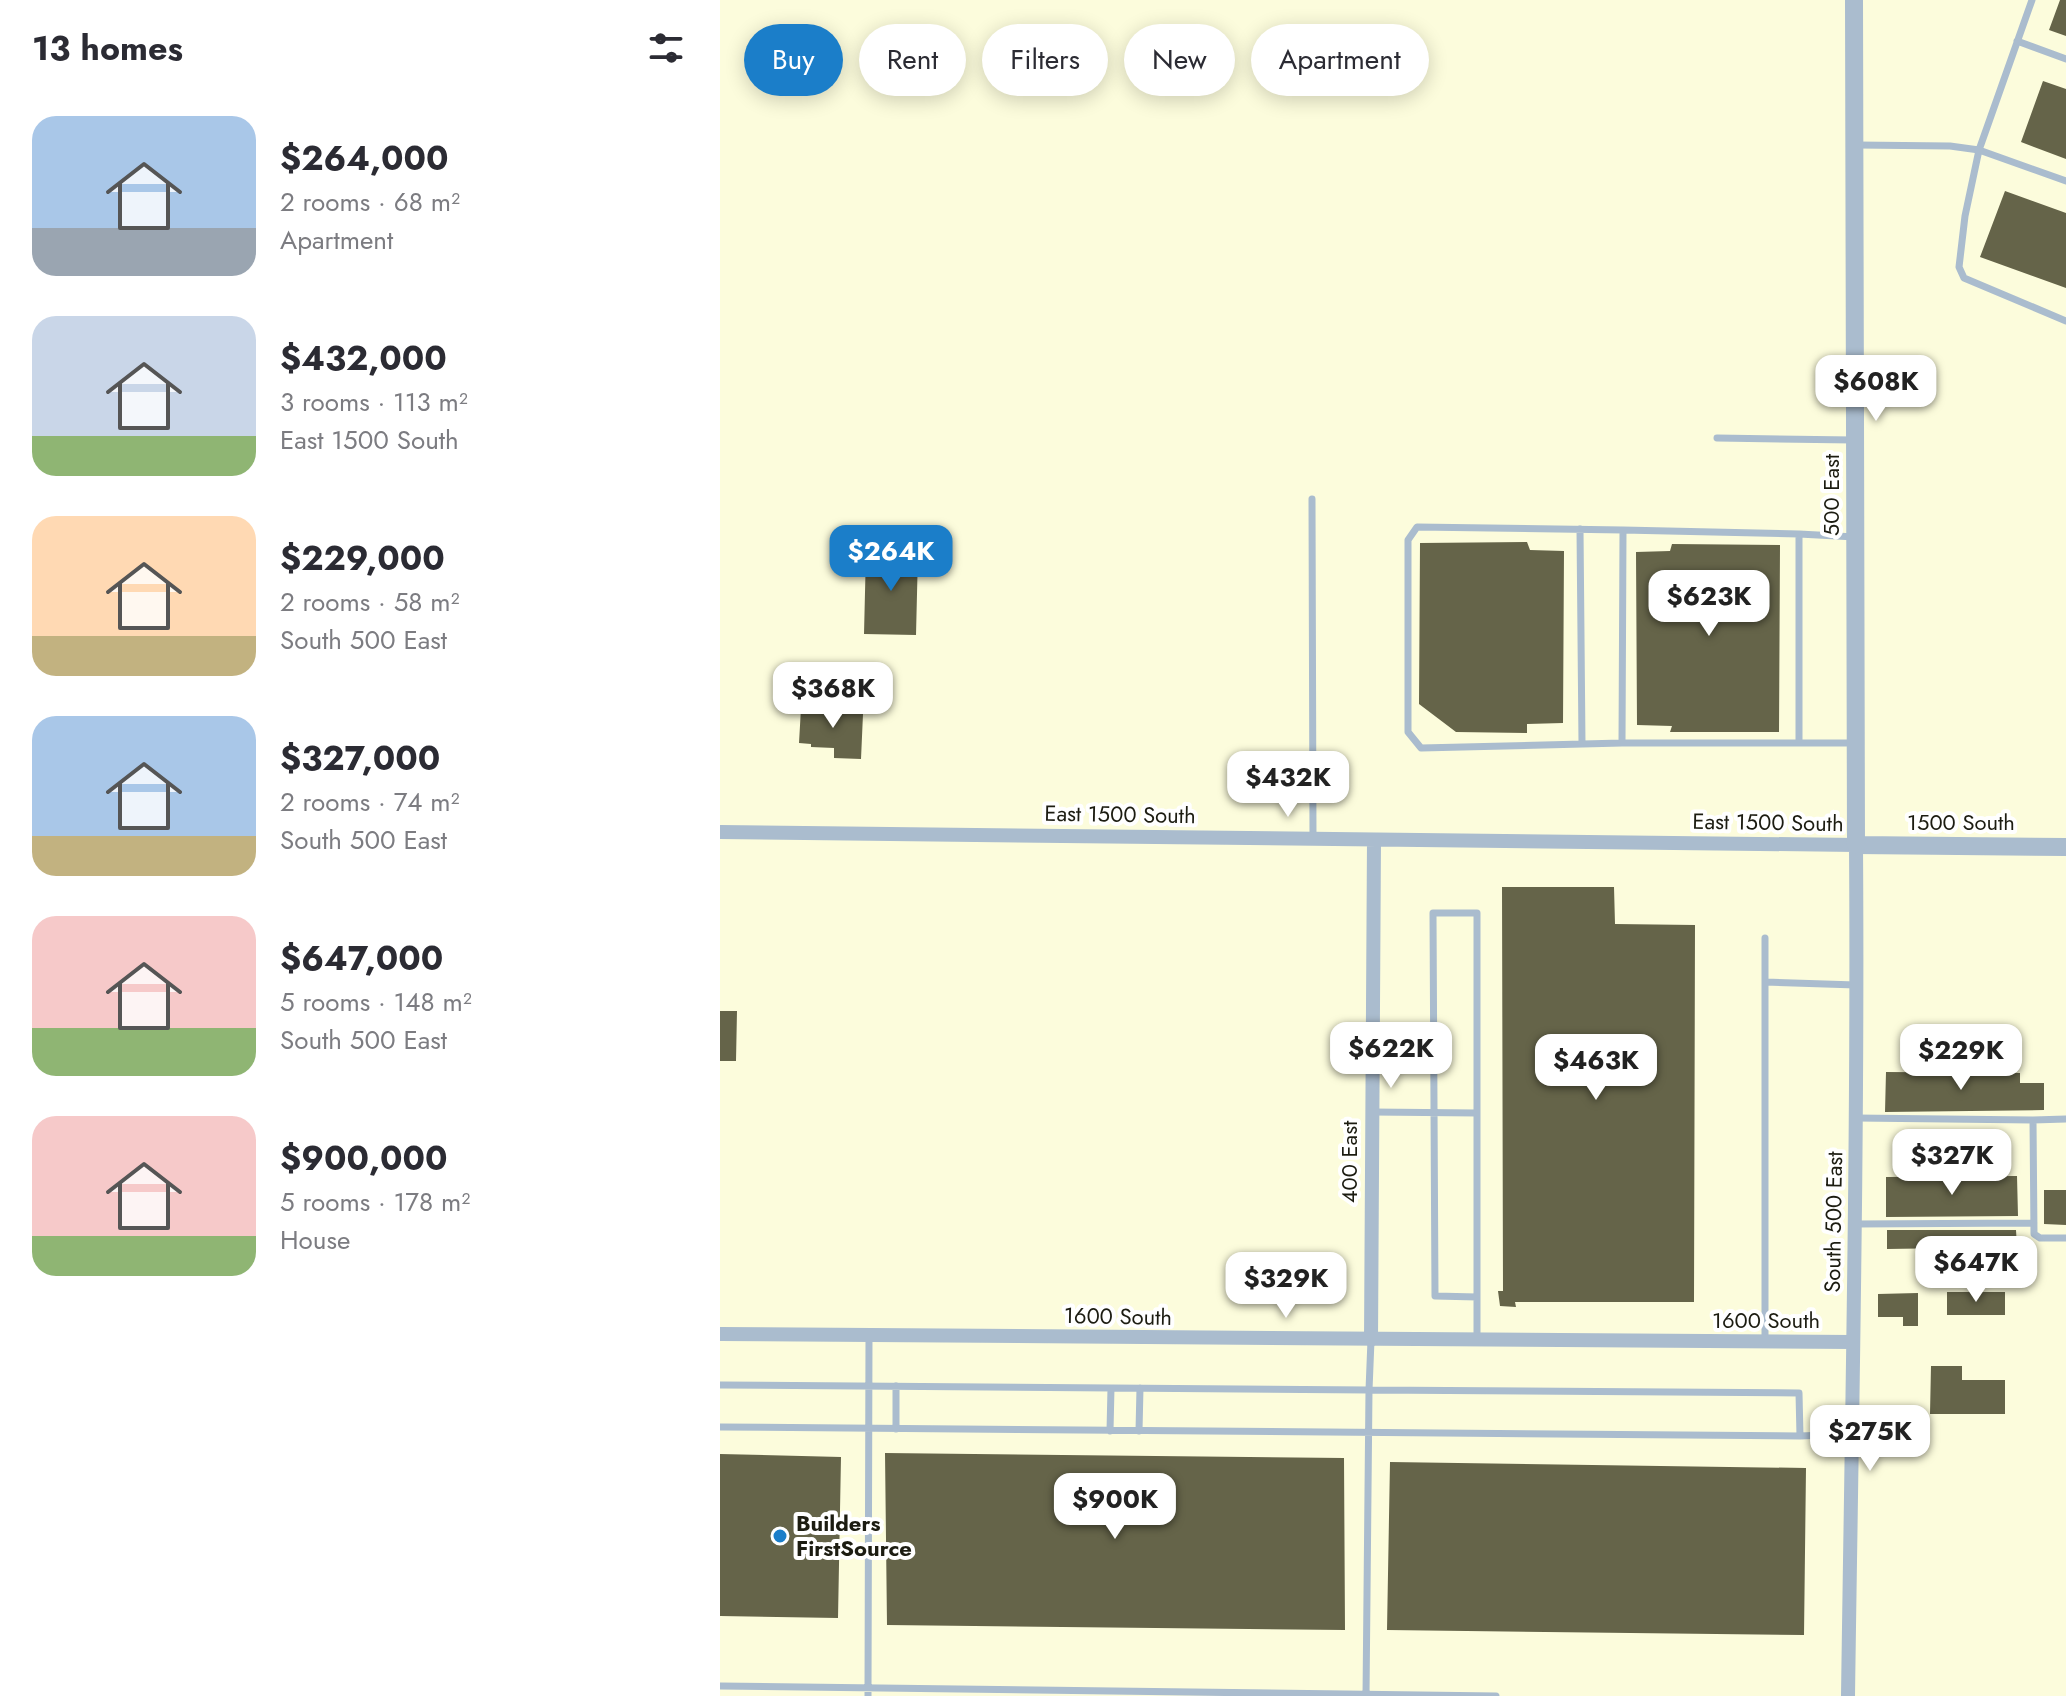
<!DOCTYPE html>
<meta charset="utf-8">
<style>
:root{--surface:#fff;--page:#f7f7f7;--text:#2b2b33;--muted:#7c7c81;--accent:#1b7ec9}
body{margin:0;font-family:Jost,sans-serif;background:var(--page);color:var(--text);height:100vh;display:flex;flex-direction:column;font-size:30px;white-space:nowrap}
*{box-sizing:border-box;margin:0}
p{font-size:26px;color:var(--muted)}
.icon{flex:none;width:44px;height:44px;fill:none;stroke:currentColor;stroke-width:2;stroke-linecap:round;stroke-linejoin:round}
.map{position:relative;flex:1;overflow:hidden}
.sheet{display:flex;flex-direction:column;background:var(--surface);width:720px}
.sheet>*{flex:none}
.top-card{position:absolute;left:24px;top:24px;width:760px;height:72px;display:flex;gap:16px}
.price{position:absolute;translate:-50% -68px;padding:0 18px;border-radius:16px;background:#fff;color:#222;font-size:26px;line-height:52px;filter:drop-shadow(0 2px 4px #0008)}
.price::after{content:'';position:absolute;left:50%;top:48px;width:24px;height:18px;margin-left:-12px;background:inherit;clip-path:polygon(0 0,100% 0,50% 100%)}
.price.current{background:var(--accent);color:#fff}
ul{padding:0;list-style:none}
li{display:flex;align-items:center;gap:24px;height:200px;padding:0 32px}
li span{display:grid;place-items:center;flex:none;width:224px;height:160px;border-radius:24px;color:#555}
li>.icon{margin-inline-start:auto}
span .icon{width:96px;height:96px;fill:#fffc;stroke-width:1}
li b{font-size:34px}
h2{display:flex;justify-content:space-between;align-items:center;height:96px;padding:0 32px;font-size:34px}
.chip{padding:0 28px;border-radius:36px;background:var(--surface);box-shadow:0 4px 20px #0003;font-size:28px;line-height:72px}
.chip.current{background:var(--accent);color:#fff}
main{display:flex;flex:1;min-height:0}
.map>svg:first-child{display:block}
.building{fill:#656449}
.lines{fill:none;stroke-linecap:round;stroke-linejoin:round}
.service{stroke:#aabcce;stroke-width:7}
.minor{stroke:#aabcce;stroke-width:14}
.tertiary{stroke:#aabcce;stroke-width:18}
.poi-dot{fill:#1b7ec9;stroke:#fff;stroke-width:3}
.labels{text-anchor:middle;stroke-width:8;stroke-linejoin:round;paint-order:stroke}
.street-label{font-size:22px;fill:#1c1c11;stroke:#fff}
.poi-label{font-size:22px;font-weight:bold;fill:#1c1c11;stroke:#fff;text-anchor:start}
</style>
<main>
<section class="sheet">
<h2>13 homes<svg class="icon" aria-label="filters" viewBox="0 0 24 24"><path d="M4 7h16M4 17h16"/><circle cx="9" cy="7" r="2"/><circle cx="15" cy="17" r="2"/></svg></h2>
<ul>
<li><span style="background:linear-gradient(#a9c7e8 70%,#9aa5b1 0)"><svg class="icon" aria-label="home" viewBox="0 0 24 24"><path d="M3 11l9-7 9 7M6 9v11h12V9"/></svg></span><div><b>$264,000</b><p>2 rooms · 68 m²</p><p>Apartment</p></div></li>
<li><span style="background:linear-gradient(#c9d6e8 75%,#8fb573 0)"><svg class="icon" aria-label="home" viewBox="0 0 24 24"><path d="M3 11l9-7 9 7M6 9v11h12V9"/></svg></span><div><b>$432,000</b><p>3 rooms · 113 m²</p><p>East 1500 South</p></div></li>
<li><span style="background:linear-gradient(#ffd9b3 75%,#c2b280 0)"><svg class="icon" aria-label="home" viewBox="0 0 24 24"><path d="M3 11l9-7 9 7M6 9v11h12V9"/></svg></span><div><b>$229,000</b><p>2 rooms · 58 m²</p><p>South 500 East</p></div></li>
<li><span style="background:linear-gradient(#a9c7e8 75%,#c2b280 0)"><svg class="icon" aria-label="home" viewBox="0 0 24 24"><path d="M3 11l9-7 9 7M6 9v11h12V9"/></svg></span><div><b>$327,000</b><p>2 rooms · 74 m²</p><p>South 500 East</p></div></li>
<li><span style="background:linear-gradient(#f6c9c9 70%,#8fb573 0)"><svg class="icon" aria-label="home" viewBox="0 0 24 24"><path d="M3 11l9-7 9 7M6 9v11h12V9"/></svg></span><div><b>$647,000</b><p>5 rooms · 148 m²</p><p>South 500 East</p></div></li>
<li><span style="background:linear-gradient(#f6c9c9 75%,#8fb573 0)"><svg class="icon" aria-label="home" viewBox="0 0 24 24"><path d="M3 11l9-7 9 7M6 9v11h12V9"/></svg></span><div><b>$900,000</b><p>5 rooms · 178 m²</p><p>House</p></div></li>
</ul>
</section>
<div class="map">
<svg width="1346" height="1696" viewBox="0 0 1346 1696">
<rect width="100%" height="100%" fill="#fcfcdc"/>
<path class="building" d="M1340,0H1346V36L1329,30Z
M1323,81L1346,89V159L1301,142Z
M1285,191L1346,213V288L1260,257Z
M807,542L810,550L844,551L843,723L807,724V733L736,732L699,704L700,543Z
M952,544L1060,545L1059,732H950L952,726L917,725L916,552L950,551Z
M146,551L198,553L196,635L144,634Z
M108,702L130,703V713L143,714L141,759L114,758V748L91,747V744L79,743L81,708L108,709Z
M782,887H894L895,924L975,925L974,1302H795L796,1307L780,1306L778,1291H783Z
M0,1011H17L16,1061H0Z
M1166,1072L1300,1073V1083H1324V1110L1165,1112Z
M1297,1176L1298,1216L1166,1217V1177Z
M1324,1190H1346V1225L1324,1224Z
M1167,1230H1296L1297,1247L1167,1249Z
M1227,1292H1285V1315H1227Z
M1198,1293V1326H1183V1317H1158V1294Z
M1211,1366H1242V1380H1285V1414H1210Z
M165,1453L624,1458L625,1630L167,1625Z
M0,1454L121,1457L118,1618L0,1616Z
M670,1462L1086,1468L1084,1635L667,1630Z"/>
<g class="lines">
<path class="service" d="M1297,41L1346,59
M1137,145L1230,146L1259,150L1312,0
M1346,181L1259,150L1245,216L1239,267L1244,278L1346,321
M997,438L1133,440
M592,499L593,839
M860,529L862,744
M1079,534L903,530L902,743H1079
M902,743L701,748L688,732V540L697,527L903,530
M1133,743H1079V534L1135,537
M1045,938V1342
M1045,982L1136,985
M652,1112L757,1113
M1136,1118L1313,1120
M1346,1119L1313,1120L1314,1234L1320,1238H1346
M1136,1224L1314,1223
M757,1297L715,1296L713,913H757C757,1055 757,1197 757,1339
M0,1385L649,1390L651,1340
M176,1386V1429
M0,1427L1080,1436
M390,1431L391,1388
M419,1431L420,1388
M0,1686L776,1696
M148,1696L149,1335
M646,1696L649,1390L1079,1393L1080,1436L1131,1434"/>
<path class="minor" d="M0,832L1136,845C1138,1129 1132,1412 1128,1696
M0,1334L1132,1342
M651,1340L654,840"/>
<path class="tertiary" d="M1134,0L1136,845L1346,847"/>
</g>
<circle class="poi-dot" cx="60" cy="1536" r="8"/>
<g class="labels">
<g class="street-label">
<text transform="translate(1111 495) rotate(-90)" y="8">500 East</text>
<text transform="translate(400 814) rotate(1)" y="8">East 1500 South</text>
<text transform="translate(1048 822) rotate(1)" y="8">East 1500 South</text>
<text x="1241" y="830">1500 South</text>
<text transform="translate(629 1162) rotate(-90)" y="8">400 East</text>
<text transform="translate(1113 1222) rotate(-89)" y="8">South 500 East</text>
<text transform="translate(398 1316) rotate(1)" y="8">1600 South</text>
<text x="1046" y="1328">1600 South</text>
</g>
<g class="poi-label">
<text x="76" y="1531">Builders<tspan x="76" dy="25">FirstSource</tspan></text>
</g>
</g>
</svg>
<b class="price" style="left:1156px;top:423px">$608K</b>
<b class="price current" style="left:171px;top:593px">$264K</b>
<b class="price" style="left:989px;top:638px">$623K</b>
<b class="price" style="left:113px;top:730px">$368K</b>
<b class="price" style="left:568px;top:819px">$432K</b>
<b class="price" style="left:671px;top:1090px">$622K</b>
<b class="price" style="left:1241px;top:1092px">$229K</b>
<b class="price" style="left:876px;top:1102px">$463K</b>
<b class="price" style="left:1232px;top:1197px">$327K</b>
<b class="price" style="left:1256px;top:1304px">$647K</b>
<b class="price" style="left:566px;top:1320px">$329K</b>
<b class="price" style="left:1150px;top:1473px">$275K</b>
<b class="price" style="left:395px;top:1541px">$900K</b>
<div class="top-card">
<a class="chip current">Buy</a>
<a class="chip">Rent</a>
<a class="chip">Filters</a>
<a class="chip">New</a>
<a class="chip">Apartment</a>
</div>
</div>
</main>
